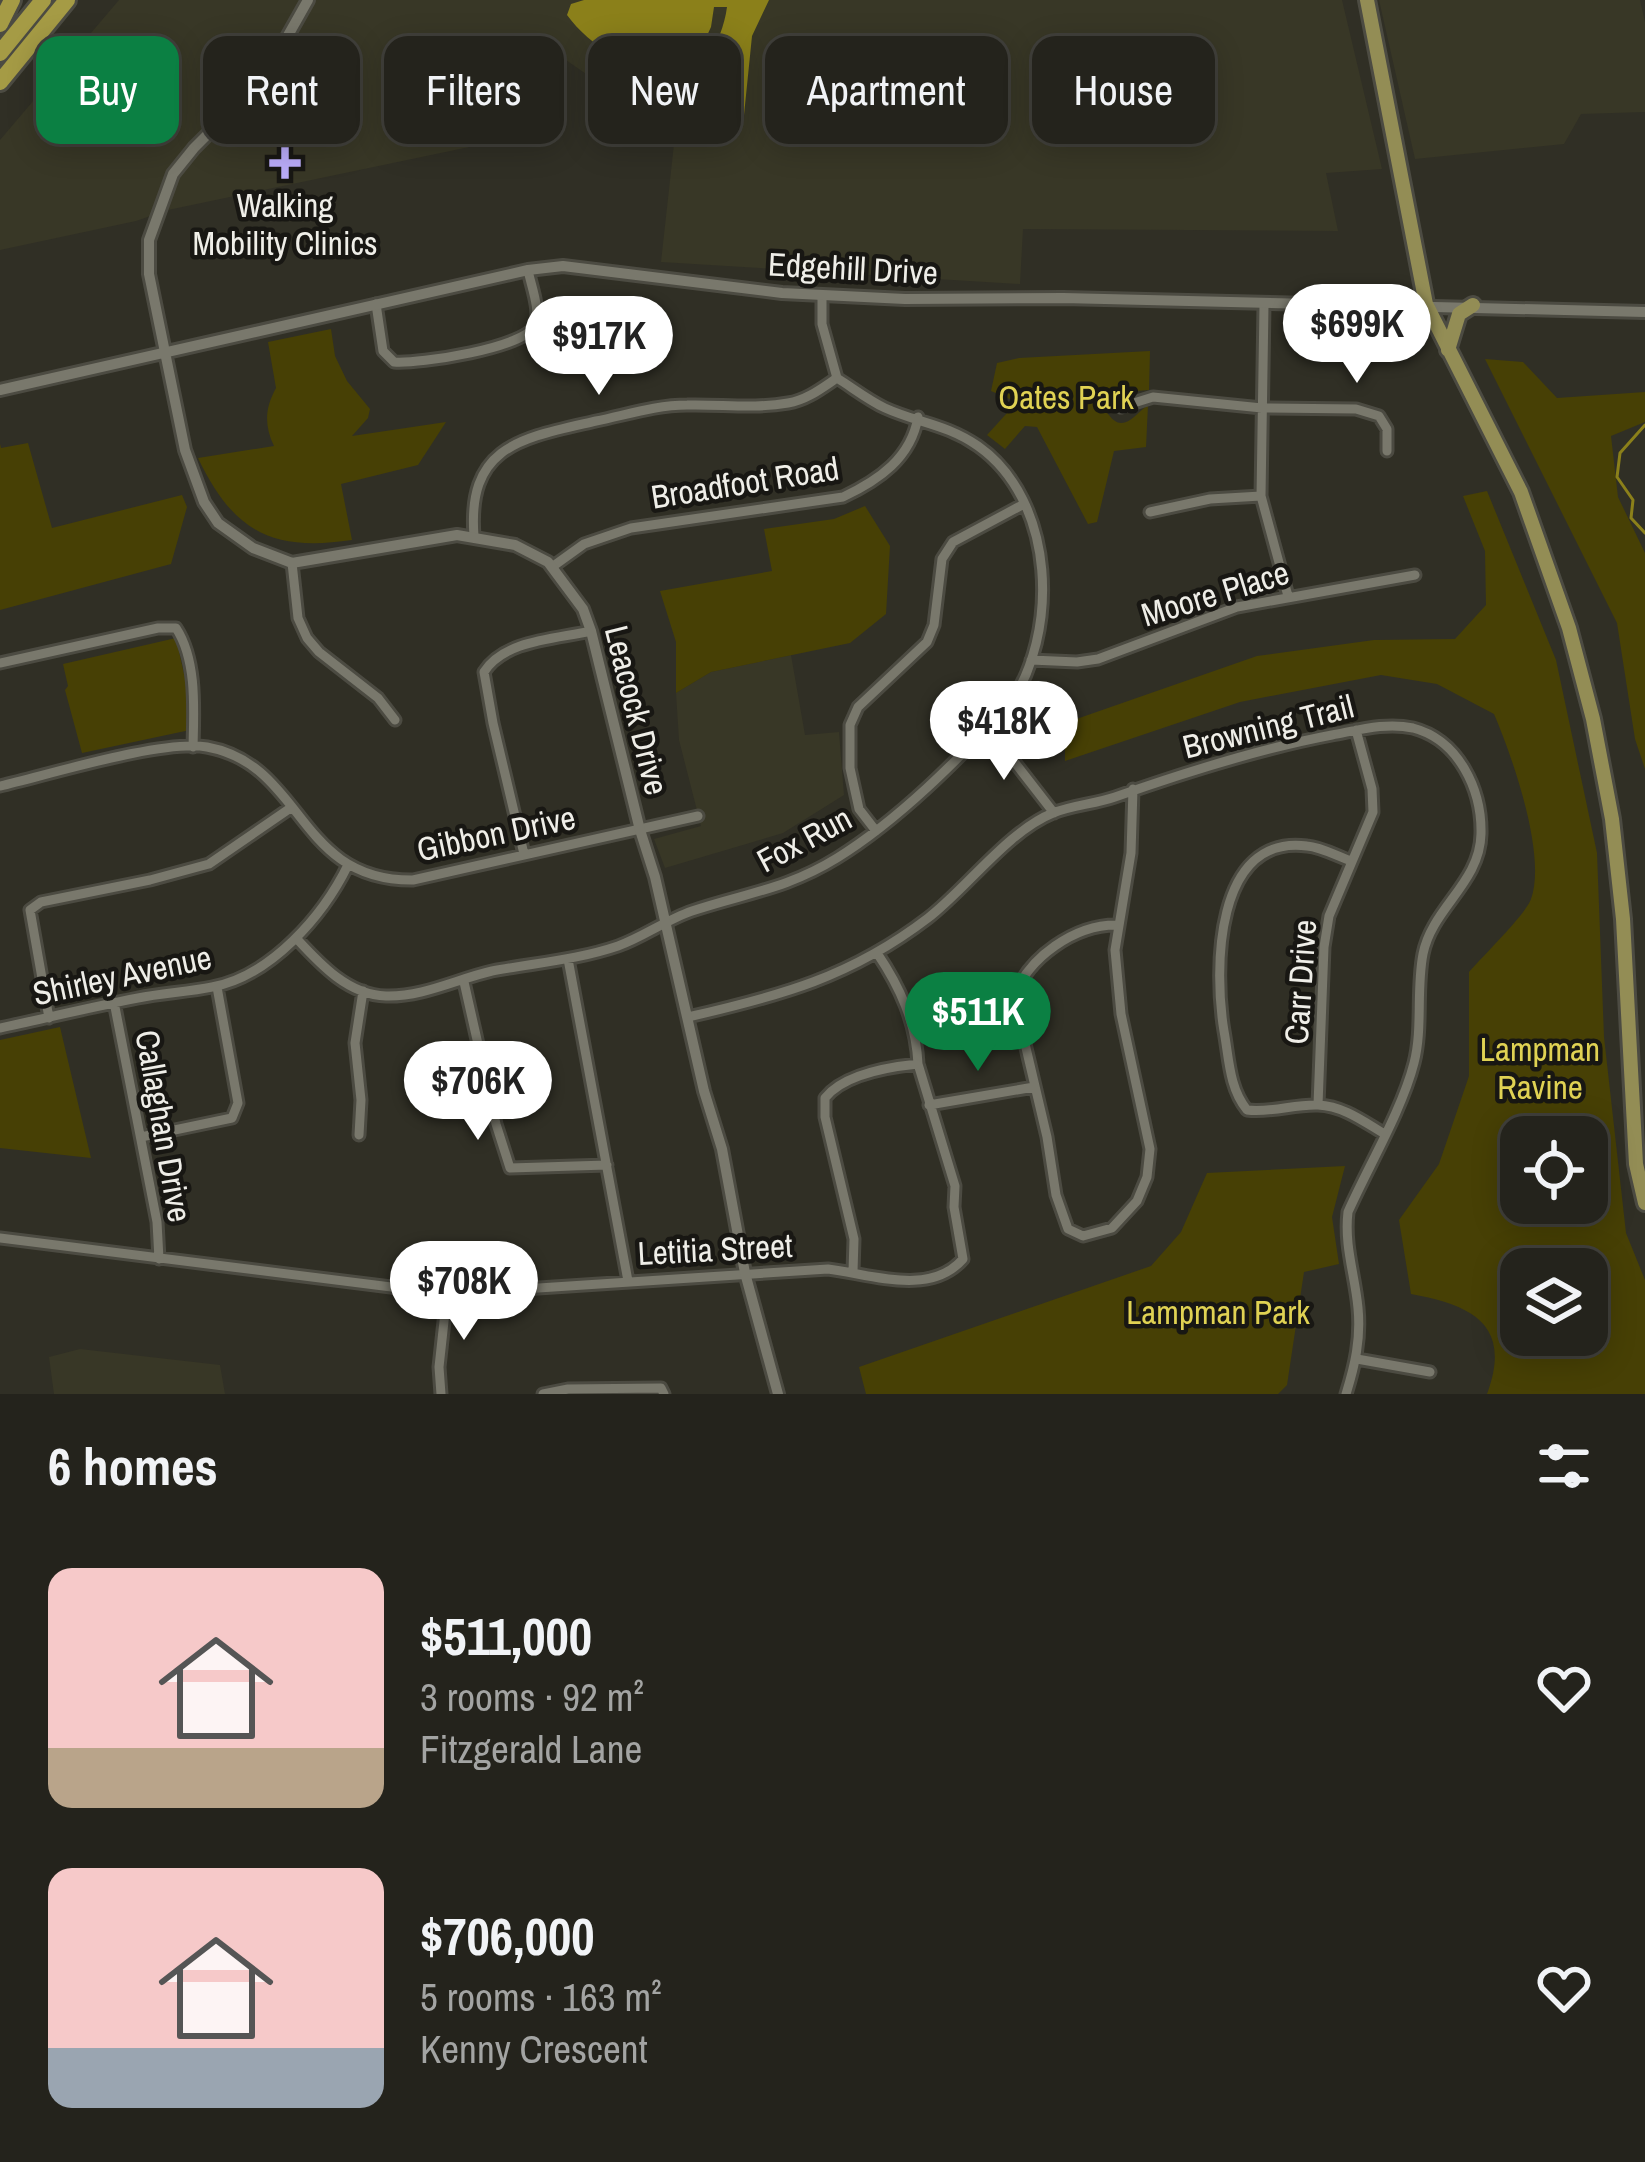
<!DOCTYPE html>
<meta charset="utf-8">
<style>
:root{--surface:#24231c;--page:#302f29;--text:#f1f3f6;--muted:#a3a4a3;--line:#41403b;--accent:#0b8043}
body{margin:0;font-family:"Archivo Narrow",sans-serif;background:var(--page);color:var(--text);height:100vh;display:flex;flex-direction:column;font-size:45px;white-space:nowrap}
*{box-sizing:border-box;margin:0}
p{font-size:39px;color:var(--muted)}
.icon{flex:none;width:66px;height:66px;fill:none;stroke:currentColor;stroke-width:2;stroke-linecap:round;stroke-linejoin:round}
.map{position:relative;height:1394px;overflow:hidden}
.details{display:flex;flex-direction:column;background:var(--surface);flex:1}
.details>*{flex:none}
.banner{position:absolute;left:36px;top:36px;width:1575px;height:108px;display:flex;gap:24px}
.fabs{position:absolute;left:1500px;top:1116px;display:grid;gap:24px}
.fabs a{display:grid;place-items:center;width:108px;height:108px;border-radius:24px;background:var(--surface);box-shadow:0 6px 30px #0003,0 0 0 3px var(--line);font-size:60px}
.price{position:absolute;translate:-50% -102px;padding:0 27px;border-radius:42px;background:#fff;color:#222;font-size:39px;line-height:78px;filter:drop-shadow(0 3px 6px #0008)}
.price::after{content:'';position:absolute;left:50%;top:72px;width:36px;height:27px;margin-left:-18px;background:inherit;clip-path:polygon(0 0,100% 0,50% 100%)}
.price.active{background:var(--accent);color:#fff}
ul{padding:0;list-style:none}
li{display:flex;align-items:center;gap:36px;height:300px;padding:0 48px}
li span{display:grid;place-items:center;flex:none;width:336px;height:240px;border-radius:24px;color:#555}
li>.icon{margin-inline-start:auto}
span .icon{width:144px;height:144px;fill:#fffc;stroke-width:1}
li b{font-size:51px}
h2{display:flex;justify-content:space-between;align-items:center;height:144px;padding:0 48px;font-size:51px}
.chip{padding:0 42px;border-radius:24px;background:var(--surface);box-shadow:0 6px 30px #0003,0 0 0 3px var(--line);font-size:42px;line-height:108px}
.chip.active{background:var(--accent);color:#fff}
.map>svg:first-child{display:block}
.built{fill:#383726}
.green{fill:#474005;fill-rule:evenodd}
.water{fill:#8b801a}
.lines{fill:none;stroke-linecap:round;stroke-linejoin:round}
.stream{stroke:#8b801a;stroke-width:3}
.minor-casing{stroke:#4c4b42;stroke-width:15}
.tertiary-casing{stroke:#4c4b42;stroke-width:16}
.primary-casing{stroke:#4c4b42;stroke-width:20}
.motorway-casing{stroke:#4c4b42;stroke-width:22}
.minor{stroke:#79786c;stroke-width:9}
.tertiary{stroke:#79786c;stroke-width:10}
.primary{stroke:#938d55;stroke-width:14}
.motorway{stroke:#a59b45;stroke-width:16}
.poi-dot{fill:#b9abf7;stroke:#181713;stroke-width:4.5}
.labels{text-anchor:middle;stroke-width:9;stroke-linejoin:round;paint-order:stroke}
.poi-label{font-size:33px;fill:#efeee8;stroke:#181713}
.street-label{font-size:33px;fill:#efeee8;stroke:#181713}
.park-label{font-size:33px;fill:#e0d253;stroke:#181713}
</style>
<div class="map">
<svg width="1645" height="1394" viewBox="0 0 1645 1394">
<rect width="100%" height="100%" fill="#302f25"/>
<path class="built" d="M119,0H1342L1382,169L1326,173L1338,231L1023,229L1020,284L661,262L675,135L528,34L546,131L168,210L136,221L0,250V140Z
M1379,0H1640L1645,22V112L1581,114L1564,144L1415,159Z
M791,655L805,735L839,732L844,795L783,833L665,868L654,839L701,826L679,740L676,693L711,672Z
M80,1349L220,1365L225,1394H54L49,1357Z"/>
<path class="green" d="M331,329L335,356L347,381L370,409L368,418L352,436L446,422L418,465L341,484L352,540C271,552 233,531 198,458L274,446C264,425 265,408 276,388L268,342Z
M1150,351L1149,390L1114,393L1106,411C1122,436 1133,416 1148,405L1146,447L1114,451L1097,522L1088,524L1037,427L1025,426L1005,449L987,435L1017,402L991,391L997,363L1019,358Z
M1485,359L1523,362L1557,398L1645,392V422L1611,436L1618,497L1645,553V769L1635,739L1617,623Z
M28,443L52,528L182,495L187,507L171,564L0,610V444L1,448Z
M1487,491L1556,660L1597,853L1604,1037L1626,1233L1645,1280V1394H1487C1513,1324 1471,1305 1411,1294L1399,1220L1439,1164L1469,1076V972C1482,957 1526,914 1531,899C1547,855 1512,756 1494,714L1437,684L1381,675L1240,702L1065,761V723L1257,656L1374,640L1455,639L1486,605L1485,551L1463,496ZM1521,1137H1587V1203H1521ZM1521,1269H1587V1335H1521Z
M865,506L890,546L886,614L850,643L711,672L676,693V642L660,591L772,571L764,529L834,519Z
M176,638L192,710L190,730L82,753L65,690L68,686L63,664Z
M60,1027L91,1158L0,1148V1040Z
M1345,1166L1332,1217L1339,1264L1304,1272L1287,1385L1278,1394H866L859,1367L1151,1266L1181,1232L1207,1173Z"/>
<path class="water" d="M584,0H769L752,36L744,115L734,113L740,126L723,136L709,129L693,109C696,73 722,46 727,7H714L711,27L687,79L665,86C631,67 590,47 567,15L571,4Z"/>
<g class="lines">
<path class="stream" d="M1645,425L1620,453L1617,477L1633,500L1631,518L1645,533"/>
<defs>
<path id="minor" d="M376,304L383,351L394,362C419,364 526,348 535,325C541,310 531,286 528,270
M1264,305L1261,496L1288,596
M1121,407L1153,397L1262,408L1356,409L1379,416L1387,429V451
M1150,512L1210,499L1261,496
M474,536C467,445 522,438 596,421C626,415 656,405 687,405C721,404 754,409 788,403C807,400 822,388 837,378
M292,563L298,618L307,638L319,652L378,698L395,720
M552,567L584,544L631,528L843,497C879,480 911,458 918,417
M1031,660L1077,662L1098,659L1237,607L1415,575
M0,663L158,628H176C197,660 194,709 193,747
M988,728L1054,813
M0,786C48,775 163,739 207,747C305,765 296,881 413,880L698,816
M876,831L859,809L850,768V725L858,707L927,642L934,625L942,559L953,542L1024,504
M524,854L493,723L484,672C504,640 556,639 591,631
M1351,861C1337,856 1321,847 1307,846C1214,834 1214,971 1224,1031C1229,1058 1229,1088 1247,1110C1272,1113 1294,1104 1318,1105C1343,1106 1363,1121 1383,1133
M1116,925C1075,925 1028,957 1014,997L1047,1137L1056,1195L1068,1229L1083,1236L1112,1228L1137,1201L1147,1177L1150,1149L1121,1014L1115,950L1131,853L1133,789
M296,938C320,964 348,995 386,996C423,997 457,979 492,971C534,963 577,960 618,946C643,937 666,920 692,911C746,893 787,889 837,858C900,819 957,760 1008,707C1060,634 1056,501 978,446C946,424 918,423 885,408C868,400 853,388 837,378L822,324V295
M568,959L628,1281
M464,982L496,1124L510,1168L607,1165
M114,1002L157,1222L159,1259
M688,1017C780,996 851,977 928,918C967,888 1008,831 1053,813C1073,805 1095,804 1115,797C1186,772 1258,749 1332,735C1359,730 1386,722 1413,728C1459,740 1482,790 1481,834C1480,883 1432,908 1423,954C1416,990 1423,1028 1414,1063C1402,1110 1368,1167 1348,1212C1344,1246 1355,1275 1358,1308C1361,1339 1355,1365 1346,1394
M49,1018L30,910L41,902L150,880L209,864L289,809
M0,1028C46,1018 92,1007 138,998C162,993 188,992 212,987C271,976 323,916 348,865
M929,1105L1034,1087
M1318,1105L1324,947L1329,916L1373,812L1372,789L1356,730
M359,1135L361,1100L355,1043L363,991
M141,1137L232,1118L238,1103L217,987
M0,1238L447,1294L828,1269C870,1274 930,1297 963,1259L954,1207L955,1186L918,1064C916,1022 900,987 877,953
M853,1272L854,1239L825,1117V1098C843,1075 888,1067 918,1064
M1357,1359L1430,1372
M441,1394L439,1367L447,1294
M543,1394L568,1389L661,1388L664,1394"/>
<path id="tertiary" d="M308,0L264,78L194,148L173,174L149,240V274L185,450L204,502L218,523L253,548L292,563L457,535L515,545L548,562L583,609L591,631L640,830L655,877L704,1091L722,1149L745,1273L778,1394
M0,390L528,270L563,266L782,293L905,299L1063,298L1645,312"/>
<path id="primary" d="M1367,0L1426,304L1521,492L1569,628L1593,719L1612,819L1623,919L1636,1164L1645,1203
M1448,350L1459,314L1473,305"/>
<path id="motorway" d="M0,24L12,0
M0,53L43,0
M0,82L67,0"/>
</defs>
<use href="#minor" class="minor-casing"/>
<use href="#tertiary" class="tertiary-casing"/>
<use href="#primary" class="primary-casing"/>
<use href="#motorway" class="motorway-casing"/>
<use href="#minor" class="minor"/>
<use href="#tertiary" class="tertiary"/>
<use href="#primary" class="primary"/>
<use href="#motorway" class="motorway"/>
</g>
<path class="poi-dot" d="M279 145h12v12h12v12h-12v12h-12v-12h-12v-12h12z"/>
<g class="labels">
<g class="poi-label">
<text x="285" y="217">Walking<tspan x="285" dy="38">Mobility Clinics</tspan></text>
</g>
<g class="street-label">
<text transform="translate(853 268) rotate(3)" y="12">Edgehill Drive</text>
<text transform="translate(745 482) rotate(-9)" y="12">Broadfoot Road</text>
<text transform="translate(1215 593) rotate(-17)" y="12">Moore Place</text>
<text transform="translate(637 710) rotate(76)" y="12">Leacock Drive</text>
<text transform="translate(1268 726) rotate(-14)" y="12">Browning Trail</text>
<text transform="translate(496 833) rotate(-12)" y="12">Gibbon Drive</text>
<text transform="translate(804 839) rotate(-28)" y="12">Fox Run</text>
<text transform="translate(122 975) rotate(-12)" y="12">Shirley Avenue</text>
<text transform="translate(1300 982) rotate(-86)" y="12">Carr Drive</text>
<text transform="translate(164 1126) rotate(80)" y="12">Callaghan Drive</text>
<text transform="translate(715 1249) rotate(-3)" y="12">Letitia Street</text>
</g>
<g class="park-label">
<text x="1066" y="409">Oates Park</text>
<text x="1540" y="1061">Lampman<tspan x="1540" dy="38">Ravine</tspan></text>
<text x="1218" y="1324">Lampman Park</text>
</g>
</g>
</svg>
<div class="fabs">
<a><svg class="icon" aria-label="locate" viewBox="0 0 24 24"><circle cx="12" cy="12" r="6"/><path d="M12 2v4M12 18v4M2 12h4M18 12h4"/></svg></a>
<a><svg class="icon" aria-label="layers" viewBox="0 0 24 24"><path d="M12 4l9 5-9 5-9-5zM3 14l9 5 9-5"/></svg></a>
</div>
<b class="price" style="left:1357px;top:386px">$699K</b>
<b class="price" style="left:599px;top:398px">$917K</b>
<b class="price" style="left:1004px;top:783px">$418K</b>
<b class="price active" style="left:978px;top:1074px">$511K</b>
<b class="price" style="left:478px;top:1143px">$706K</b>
<b class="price" style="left:464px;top:1343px">$708K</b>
<div class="banner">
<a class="chip active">Buy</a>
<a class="chip">Rent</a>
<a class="chip">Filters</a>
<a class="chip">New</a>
<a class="chip">Apartment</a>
<a class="chip">House</a>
</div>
</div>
<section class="details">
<h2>6 homes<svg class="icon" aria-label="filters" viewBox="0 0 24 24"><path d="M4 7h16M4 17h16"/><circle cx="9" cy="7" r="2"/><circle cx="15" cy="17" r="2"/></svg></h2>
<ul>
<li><span style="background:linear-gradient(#f6c9c9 75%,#b9a48a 0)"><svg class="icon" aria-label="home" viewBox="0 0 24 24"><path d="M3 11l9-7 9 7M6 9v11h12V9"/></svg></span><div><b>$511,000</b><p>3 rooms · 92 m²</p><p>Fitzgerald Lane</p></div><svg class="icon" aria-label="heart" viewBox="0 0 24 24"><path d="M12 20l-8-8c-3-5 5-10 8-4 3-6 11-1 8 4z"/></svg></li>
<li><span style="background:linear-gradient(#f6c9c9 75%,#9aa5b1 0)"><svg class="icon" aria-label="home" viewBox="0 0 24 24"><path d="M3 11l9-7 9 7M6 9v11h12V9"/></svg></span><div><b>$706,000</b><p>5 rooms · 163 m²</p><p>Kenny Crescent</p></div><svg class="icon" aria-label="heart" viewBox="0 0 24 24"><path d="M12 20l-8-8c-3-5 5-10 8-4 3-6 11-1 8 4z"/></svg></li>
</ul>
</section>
